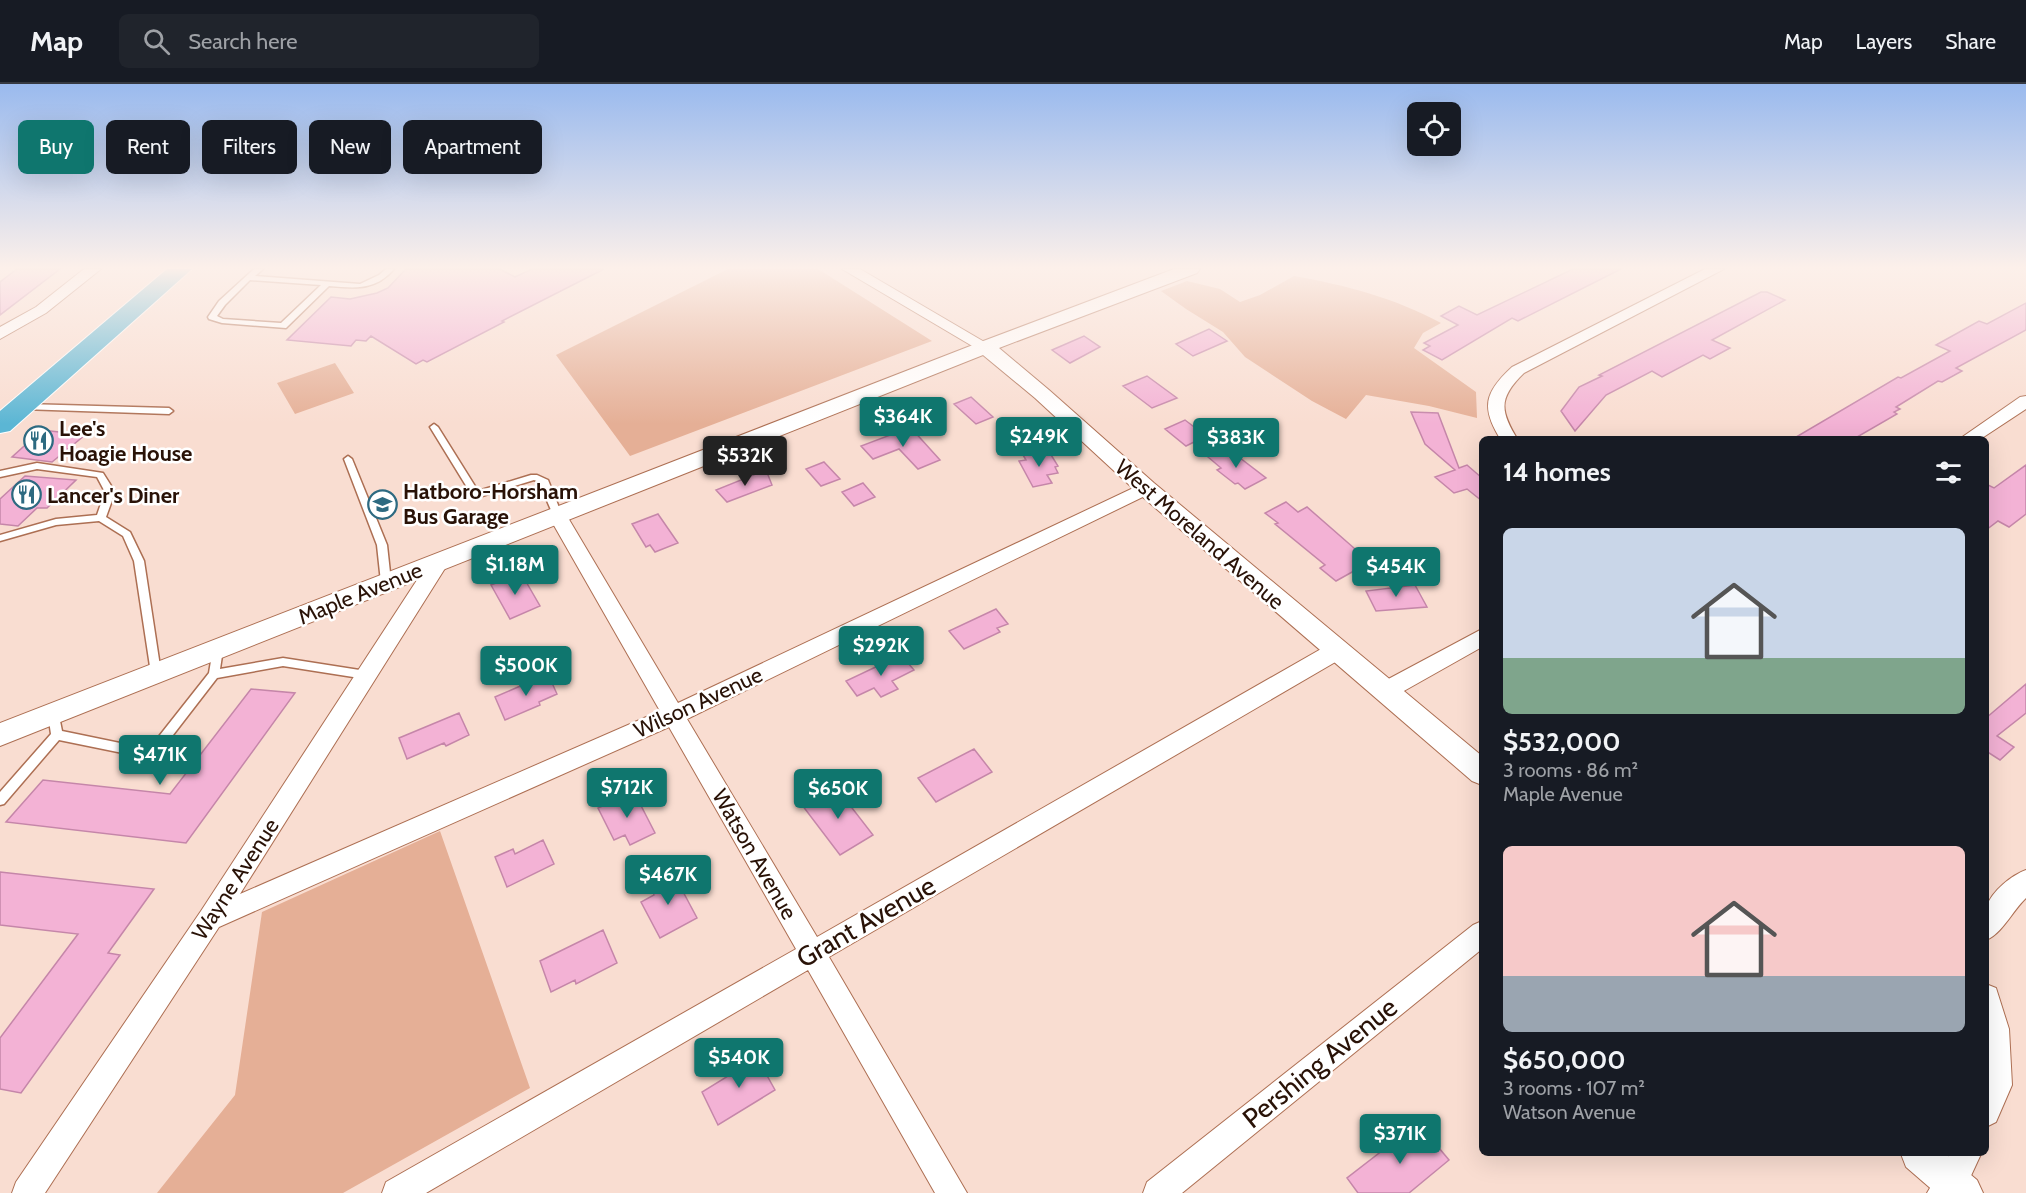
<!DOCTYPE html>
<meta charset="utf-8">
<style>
:root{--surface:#171b24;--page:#20242c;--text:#f1f3f6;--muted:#9ea1a6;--line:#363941;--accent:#0f766e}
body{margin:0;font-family:Cabin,sans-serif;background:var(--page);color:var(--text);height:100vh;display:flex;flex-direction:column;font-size:22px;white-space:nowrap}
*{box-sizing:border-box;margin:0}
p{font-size:20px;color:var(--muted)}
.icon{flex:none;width:33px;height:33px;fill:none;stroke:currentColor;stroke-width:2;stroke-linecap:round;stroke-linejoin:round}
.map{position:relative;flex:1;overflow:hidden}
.details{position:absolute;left:1479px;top:352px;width:510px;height:720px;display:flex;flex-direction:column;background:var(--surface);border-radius:9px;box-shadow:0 6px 24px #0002}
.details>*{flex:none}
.hud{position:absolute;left:18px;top:36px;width:570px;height:54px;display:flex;gap:12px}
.tools{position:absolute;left:1407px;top:18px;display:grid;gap:12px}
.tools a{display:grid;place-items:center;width:54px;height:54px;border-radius:9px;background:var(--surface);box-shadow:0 6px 24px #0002;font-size:30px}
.price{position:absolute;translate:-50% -51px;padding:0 14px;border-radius:6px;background:var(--accent);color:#fff;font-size:20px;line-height:39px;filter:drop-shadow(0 2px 3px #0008)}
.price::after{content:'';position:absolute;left:50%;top:36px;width:18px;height:14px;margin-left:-9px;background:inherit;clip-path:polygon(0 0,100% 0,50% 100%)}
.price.on{background:#222;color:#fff}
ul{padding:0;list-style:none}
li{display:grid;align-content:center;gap:12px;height:318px;padding:0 24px}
li span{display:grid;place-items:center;height:186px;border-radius:9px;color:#555}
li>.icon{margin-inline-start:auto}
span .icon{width:108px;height:108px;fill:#fffc;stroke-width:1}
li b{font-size:26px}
h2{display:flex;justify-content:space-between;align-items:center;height:72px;padding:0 24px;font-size:26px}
.chip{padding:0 21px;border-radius:9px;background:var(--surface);box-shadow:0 6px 24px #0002;font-size:21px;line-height:54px}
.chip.on{background:var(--accent);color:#fff}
header{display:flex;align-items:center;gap:36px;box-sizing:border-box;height:84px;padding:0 30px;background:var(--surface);border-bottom:2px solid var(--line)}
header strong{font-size:28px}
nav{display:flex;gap:33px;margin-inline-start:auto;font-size:21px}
.search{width:420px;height:54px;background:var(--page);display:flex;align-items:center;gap:15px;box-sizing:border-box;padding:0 21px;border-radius:9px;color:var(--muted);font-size:22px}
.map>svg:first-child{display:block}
.green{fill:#e5af96}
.building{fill:#f3b2d5;stroke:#c586a9;stroke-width:1.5}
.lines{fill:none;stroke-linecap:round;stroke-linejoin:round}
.service-casing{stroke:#ad6f53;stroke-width:3}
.minor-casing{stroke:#ad6f53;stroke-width:2}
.tertiary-casing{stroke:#ad6f53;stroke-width:2}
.trunk-casing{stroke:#fff;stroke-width:2}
.service{fill:#fff;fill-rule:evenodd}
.minor{fill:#fff;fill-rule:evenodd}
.tertiary{fill:#fff;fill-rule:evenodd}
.trunk{fill:#5bb6d4;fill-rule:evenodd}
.labels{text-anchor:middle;stroke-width:5;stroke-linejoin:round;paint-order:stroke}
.poi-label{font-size:22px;font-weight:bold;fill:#291207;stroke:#fff;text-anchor:start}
.street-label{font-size:22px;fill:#291207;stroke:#fff}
.near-street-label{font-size:27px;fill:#291207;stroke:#fff}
</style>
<header>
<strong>Map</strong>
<div class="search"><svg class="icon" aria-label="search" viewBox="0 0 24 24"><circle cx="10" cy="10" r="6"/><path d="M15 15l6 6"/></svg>Search here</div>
<nav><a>Map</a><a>Layers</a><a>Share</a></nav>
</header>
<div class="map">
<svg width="2026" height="1109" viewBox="0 0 2026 1109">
<rect width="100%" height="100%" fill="#f9ddd1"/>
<path class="green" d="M728,185H818L932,257L630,372L556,271Z
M1294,192C1345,201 1395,214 1441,239L1423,249L1414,264L1476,308L1477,334L1429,322L1366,311L1346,335L1312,317L1245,273L1223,248L1186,225L1161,207L1187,197L1220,205L1240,218L1260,211Z
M335,279L354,309L295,330L277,299Z
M440,747L530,1004L343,1109H157L235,1011L262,828Z"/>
<path class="building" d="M17,185H60L0,231V198Z
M406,185H500L515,193L532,185H604L502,237L504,238L427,278L423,276L416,280L371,252L366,257L356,256L351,262L287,256L331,213L350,215L377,209L388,204Z
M1573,185H1621L1518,237L1512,234L1442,276L1423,266L1430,262L1424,259L1458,241L1441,232L1459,222L1477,231Z
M1761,208H1767L1785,216L1712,256L1730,264L1710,275L1703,271L1662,293L1652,287L1606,311L1575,347L1561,327L1579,303L1602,292L1599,291Z
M2026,219V246L1956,284L1962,287L1942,298L1938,297L1896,323L1900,325L1894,328L1897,330L1852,356H1791L1898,293L1901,294L1950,267L1936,261L1979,237L1987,240Z
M1209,245L1227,257L1193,272L1176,260Z
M1084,252L1100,263L1070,279L1052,266Z
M1147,292L1177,314L1152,324L1123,302Z
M971,313L993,333L976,340L954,320Z
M1411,328L1438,329L1459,384L1467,381L1482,394V417L1467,405L1454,409L1435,393L1455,386L1425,360Z
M1185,336L1206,352L1186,362L1165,345Z
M912,345L940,376L918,385L899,365L873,375L861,362L898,348L901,350Z
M42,346L85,351L52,378L12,373Z
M1227,364L1266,394L1245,405L1238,399L1235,400L1217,386L1221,384L1208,373Z
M1048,366L1058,382L1055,383L1058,389L1047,391L1052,399L1033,403L1019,377L1026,376L1023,371Z
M824,378L840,395L821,402L806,385Z
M2026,381V430L2009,443L1998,437L1986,446V400L1994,404Z
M766,386L772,401L727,418L716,406Z
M25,392L76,396L47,424H37L18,442L0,440V415Z
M863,399L875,413L854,422L842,408Z
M1286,418L1298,428L1307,423L1370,478L1336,497L1320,484L1325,481L1275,440L1278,439L1265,429Z
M658,430L678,459L655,468L650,461L646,463L632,440Z
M521,489L540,522L510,535L491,501Z
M1415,501L1427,523L1376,527L1366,507Z
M996,525L1008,540L997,544L1000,548L964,565L949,547Z
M901,571L914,586L892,597L898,605L881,613L874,604L857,612L846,597Z
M548,590L557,610L539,618L540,621L505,636L495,613Z
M2026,600V629L1997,652L2014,663L2000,676L1986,667V634Z
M251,605L295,609L186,759L6,738L43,696L170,710Z
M459,629L469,651L446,662L444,659L407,675L399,654Z
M974,665L992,688L936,718L918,694Z
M835,702L873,751L840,771L802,721Z
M634,708L655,749L630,761L625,751L614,756L598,724Z
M543,756L554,780L507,803L495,773L513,765L515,770Z
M672,787L697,834L660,854L641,818L654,811L649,800Z
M0,788L154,805L108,869L120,871L21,1009L0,1005V954L78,850L0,841Z
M603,846L617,879L576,900L575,896L551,908L540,877Z
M754,968L775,1006L718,1041L702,1008L733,989L730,983Z
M1418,1039L1449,1076L1409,1109H1358L1347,1094Z"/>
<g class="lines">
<defs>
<path id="service" d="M254,185H263L255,192L360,200L379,191L386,185H394C375,207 355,204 329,202L286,244L222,239L209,235L208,233L219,217ZM250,196L321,201L281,239L223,235L217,232L225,221Z
M25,320L169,324L173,327L169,330L22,325L21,323Z
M434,340L438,343L478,407L531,391H537L548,396L562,431L560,433H554L539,398L534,396L479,413H473L430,343Z
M348,372L352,375L387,461L391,498L390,501H382L381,498L377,461L344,375Z
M37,379L103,389L115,408L106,433L130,448L144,477L161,589L160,592H152L151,589L134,477L123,452L99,437L56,441L0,457V451L56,435L97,431L105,408L97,393L37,385L0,393V387Z
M218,561L222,562L223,565L220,585L283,574L366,587L370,588L371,591L370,594L366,595L283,582L217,594L156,673L152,675L59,656L4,720L0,721V708L51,650L48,630L50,627H58L62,647L149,665L209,589L213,565L214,562Z"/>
<path id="minor" d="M84,185H101L46,229L0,255V243L36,223Z
M842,185H860L993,263L991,266H979Z
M1705,185H1724L1524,289C1498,314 1500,327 1518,356H1501C1480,323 1485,308 1512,283Z
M2026,312V325L1979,356H1958L2020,313Z
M1146,398L1153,400L1155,404L1153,408L687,635L817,853L1328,561L1336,559L1344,561L1347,567L1344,573L829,873L967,1109H935L808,886L426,1109H382L386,1098L796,865L669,643L219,843L45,1109H12L16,1098L201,827L432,473L439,471L446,473L449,478L240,810L660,627L548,431L550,427L557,425L564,427L678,619Z
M1482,545V563L1395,612L1387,614L1379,612L1376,606L1379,600Z
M2026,786V814C2013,826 2002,850 1986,856C1986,846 1983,830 1987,822C1992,807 2012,791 2026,786Z
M1482,837V865L1182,1109H1143L1147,1098L1473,841Z
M1986,900L1996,904L2009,945L2012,1001L1996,1038L1986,1043Z
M1950,1070H1981L1963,1109H1927Z"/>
<path id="tertiary" d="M1174,185H1200L1197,189L999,264L1049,306L1154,399L1482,672V701L1472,697L1138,409L1035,314L983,271L0,662V639L978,259Z
M1901,1070H1946L1977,1096L1983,1109H1936L1906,1083Z"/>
<path id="trunk" d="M167,185H192L10,347L0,349V327Z"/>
</defs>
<use href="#service" class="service-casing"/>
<use href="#minor" class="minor-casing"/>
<use href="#tertiary" class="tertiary-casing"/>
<use href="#trunk" class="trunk-casing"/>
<use href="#service" class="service"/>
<use href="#minor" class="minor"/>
<use href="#tertiary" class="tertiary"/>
<use href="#trunk" class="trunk"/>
</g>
<linearGradient id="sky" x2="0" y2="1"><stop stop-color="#9abaee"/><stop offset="0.54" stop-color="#fcf0ea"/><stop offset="1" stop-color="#fcf0ea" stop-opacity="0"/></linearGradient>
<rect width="2026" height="340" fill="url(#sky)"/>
<defs>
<symbol id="restaurant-ring" viewBox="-11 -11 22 22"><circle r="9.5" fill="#fff" stroke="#2d6a81" stroke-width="1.5"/><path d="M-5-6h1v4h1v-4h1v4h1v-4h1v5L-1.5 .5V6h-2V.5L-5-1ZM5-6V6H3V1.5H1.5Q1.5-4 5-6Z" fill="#2d6a81"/></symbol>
<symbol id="school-ring" viewBox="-11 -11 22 22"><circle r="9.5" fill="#fff" stroke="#2d6a81" stroke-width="1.5"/><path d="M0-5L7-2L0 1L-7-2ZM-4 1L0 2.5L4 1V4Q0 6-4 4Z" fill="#2d6a81"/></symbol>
</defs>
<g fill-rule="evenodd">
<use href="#restaurant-ring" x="22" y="340" width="33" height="33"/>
<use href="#restaurant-ring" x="10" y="394" width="33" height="33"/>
<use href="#school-ring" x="366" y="404" width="33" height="33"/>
</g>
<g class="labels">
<g class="poi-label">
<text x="59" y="352">Lee's<tspan x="59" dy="25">Hoagie House</tspan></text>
<text x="403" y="415">Hatboro-Horsham<tspan x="403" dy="25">Bus Garage</tspan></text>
<text x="47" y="419">Lancer's Diner</text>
</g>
<g class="street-label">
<text transform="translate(1200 450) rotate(41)" y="8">West Moreland Avenue</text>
<text transform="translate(360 509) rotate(-22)" y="8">Maple Avenue</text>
<text transform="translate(698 618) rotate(-25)" y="8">Wilson Avenue</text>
<text transform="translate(755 770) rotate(60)" y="8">Watson Avenue</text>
<text transform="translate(235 795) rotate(-57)" y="8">Wayne Avenue</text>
</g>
<g class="near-street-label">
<text transform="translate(866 838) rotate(-30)" y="9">Grant Avenue</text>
<text transform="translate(1320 979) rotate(-39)" y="9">Pershing Avenue</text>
</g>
</g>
</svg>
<div class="tools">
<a><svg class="icon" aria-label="locate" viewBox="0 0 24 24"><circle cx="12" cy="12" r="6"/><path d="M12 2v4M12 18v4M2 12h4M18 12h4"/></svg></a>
</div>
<b class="price" style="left:903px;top:364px">$364K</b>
<b class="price" style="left:1039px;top:384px">$249K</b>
<b class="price" style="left:1236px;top:385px">$383K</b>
<b class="price on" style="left:745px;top:403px">$532K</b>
<b class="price" style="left:515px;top:512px">$1.18M</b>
<b class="price" style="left:1396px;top:514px">$454K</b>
<b class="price" style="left:881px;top:593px">$292K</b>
<b class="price" style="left:526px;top:613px">$500K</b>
<b class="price" style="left:160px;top:702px">$471K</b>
<b class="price" style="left:627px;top:735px">$712K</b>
<b class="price" style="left:838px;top:736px">$650K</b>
<b class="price" style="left:668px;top:822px">$467K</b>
<b class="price" style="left:739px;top:1005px">$540K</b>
<b class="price" style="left:1400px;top:1081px">$371K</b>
<div class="hud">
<a class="chip on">Buy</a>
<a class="chip">Rent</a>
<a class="chip">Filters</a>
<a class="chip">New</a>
<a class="chip">Apartment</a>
</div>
<section class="details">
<h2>14 homes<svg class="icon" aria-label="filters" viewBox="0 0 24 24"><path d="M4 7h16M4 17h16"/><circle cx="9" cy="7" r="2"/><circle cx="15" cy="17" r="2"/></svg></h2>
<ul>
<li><span style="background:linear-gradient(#c9d6e8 70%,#7fa58c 0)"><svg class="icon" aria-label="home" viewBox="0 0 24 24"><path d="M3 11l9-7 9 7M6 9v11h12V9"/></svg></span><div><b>$532,000</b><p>3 rooms · 86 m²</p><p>Maple Avenue</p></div></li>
<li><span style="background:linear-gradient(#f6c9c9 70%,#9aa5b1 0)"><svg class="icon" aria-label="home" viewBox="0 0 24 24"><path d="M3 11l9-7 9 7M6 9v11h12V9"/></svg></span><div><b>$650,000</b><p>3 rooms · 107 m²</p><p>Watson Avenue</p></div></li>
</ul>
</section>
</div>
